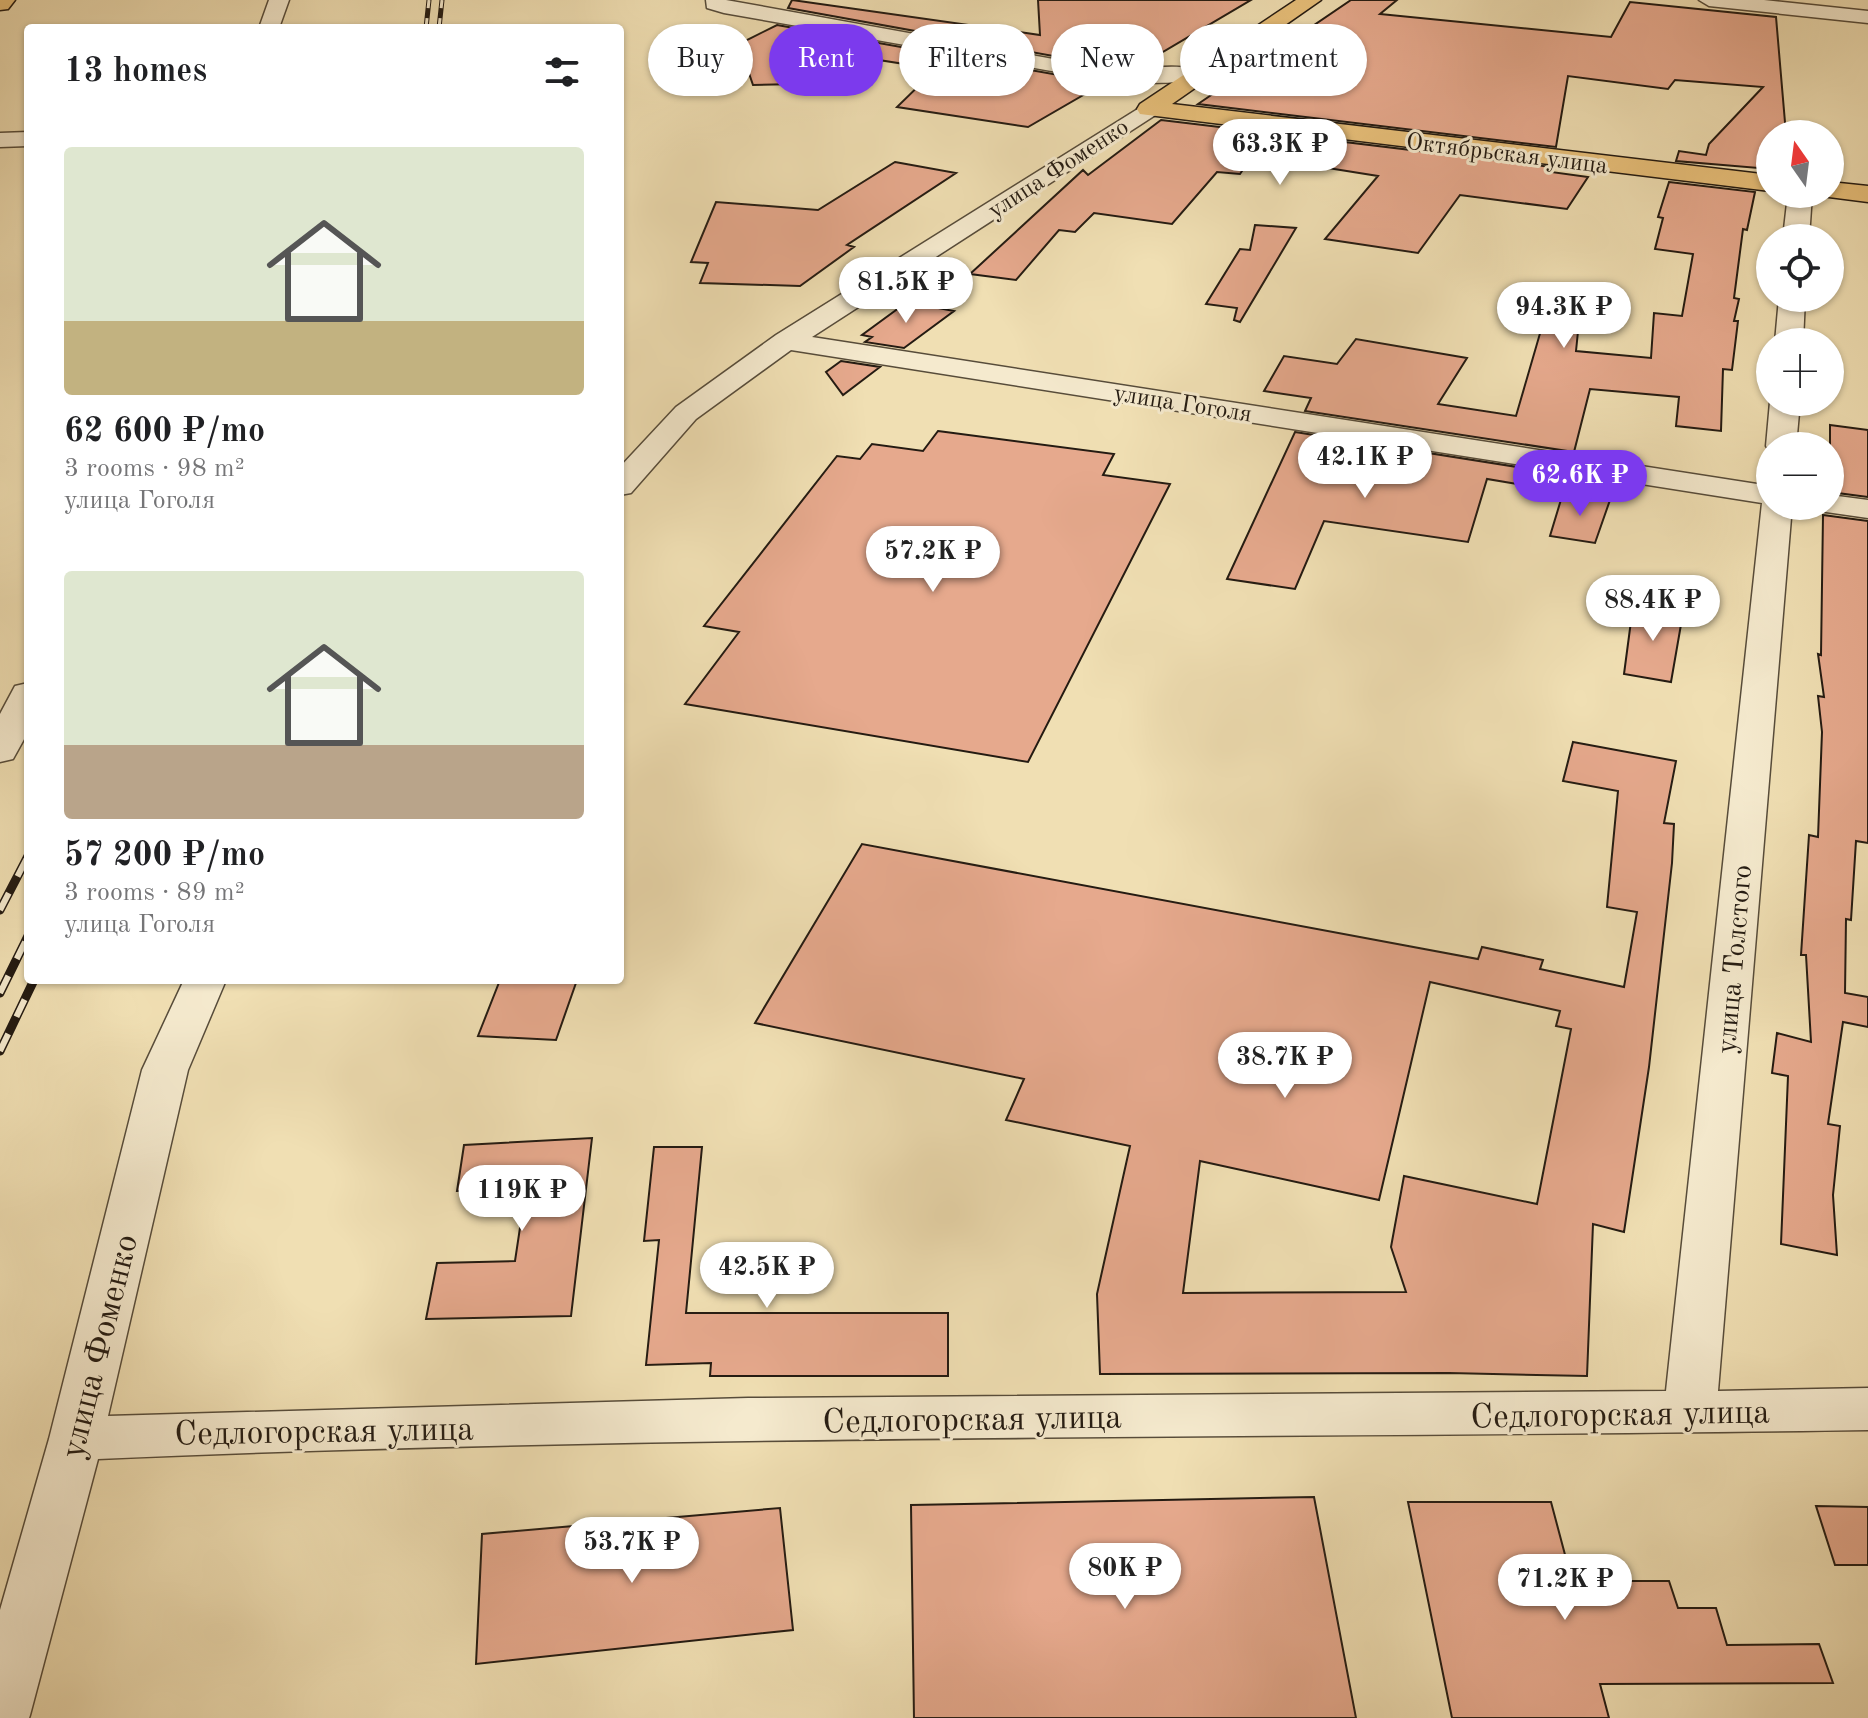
<!DOCTYPE html>
<meta charset="utf-8">
<style>
:root{--surface:#fff;--page:#f2f2f2;--text:#202124;--muted:#757577;--accent:#7c3aed}
body{margin:0;font-family:"Old Standard TT",serif;background:var(--page);color:var(--text);height:100vh;display:flex;flex-direction:column;font-size:30px;white-space:nowrap}
*{box-sizing:border-box;margin:0}
p{font-size:26px;color:var(--muted)}
.icon{flex:none;width:44px;height:44px;fill:none;stroke:currentColor;stroke-width:2;stroke-linecap:round;stroke-linejoin:round}
.map{position:relative;flex:1;overflow:hidden}
.drawer{position:absolute;left:24px;top:24px;width:600px;height:960px;display:flex;flex-direction:column;background:var(--surface);border-radius:8px;box-shadow:0 2px 6px #0004}
.drawer>*{flex:none}
.banner{position:absolute;left:648px;top:24px;width:760px;height:72px;display:flex;gap:16px}
.needle{width:52px;rotate:346deg}
.tools{position:absolute;left:1756px;top:120px;display:grid;gap:16px}
.tools a{display:grid;place-items:center;width:88px;height:88px;border-radius:50%;background:var(--surface);box-shadow:0 2px 6px #0004;font-size:40px}
.price{position:absolute;translate:-50% -68px;padding:0 18px;border-radius:28px;background:#fff;color:#222;font-size:26px;line-height:52px;filter:drop-shadow(0 2px 4px #0008)}
.price::after{content:'';position:absolute;left:50%;top:48px;width:24px;height:18px;margin-left:-12px;background:inherit;clip-path:polygon(0 0,100% 0,50% 100%)}
.price.on{background:var(--accent);color:#fff}
ul{padding:0;list-style:none}
li{display:grid;align-content:center;gap:16px;height:424px;padding:0 40px}
li span{display:grid;place-items:center;height:248px;border-radius:8px;color:#555}
li>.icon{margin-inline-start:auto}
span .icon{width:144px;height:144px;fill:#fffc;stroke-width:1}
li b{font-size:34px}
h2{display:flex;justify-content:space-between;align-items:center;height:96px;padding:0 40px;font-size:34px}
.pill{padding:0 28px;border-radius:36px;background:var(--surface);box-shadow:0 2px 6px #0004;font-size:28px;line-height:72px}
.pill.on{background:var(--accent);color:#fff}
.map>svg:first-child{display:block}
.building{fill:#e6a98d;stroke:#241b12;stroke-width:2;fill-rule:evenodd}
.lines{fill:none;stroke-linecap:round;stroke-linejoin:round}
.minor-casing{stroke:#574c3a;stroke-width:3}
.major-casing{stroke:#241b12;stroke-width:3}
.minor{fill:#f5eace;fill-rule:evenodd}
.major{fill:#e8c07a;fill-rule:evenodd}
.rail-far1-casing{stroke:#241b12;stroke-width:5}
.rail-casing{stroke:#241b12;stroke-width:9}
.rail-far1{stroke:#f5eace;stroke-width:3;stroke-dasharray:10;stroke-linecap:butt}
.rail{stroke:#f5eace;stroke-width:6;stroke-dasharray:19;stroke-linecap:butt}
.labels{text-anchor:middle;stroke-width:6;stroke-linejoin:round;paint-order:stroke}
.far-street-label{font-size:24px;fill:#241b12;stroke:#f5eace}
.street-label{font-size:28px;fill:#241b12;stroke:#f5eace}
.near-street-label{font-size:34px;fill:#241b12;stroke:#f5eace}
</style>
<div class="map">
<svg width="1868" height="1718" viewBox="0 0 1868 1718">
<rect width="100%" height="100%" fill="#f0dfb3"/>
<filter id="stains"><feTurbulence type="fractalNoise" baseFrequency=".0025" numOctaves="4"/><feColorMatrix values="0 0 0 0 .2 0 0 0 0 .09 0 0 0 0 .02 0 0 0 .5 -.17"/></filter>
<radialGradient id="worn" r=".72"><stop offset=".6" stop-color="#630" stop-opacity="0"/><stop offset="1" stop-color="#630" stop-opacity=".3"/></radialGradient>
<path class="building" d="M792,0L1040,35L1038,0H1251L1139,66L1125,69L788,8Z
M1351,0H1397L1380,14L1611,37L1630,2L1776,17L1786,134H1770V169L1676,161L1679,151L1706,155L1709,144L1763,87L1675,80L1668,89L1568,76L1556,147L1198,104Z
M777,25L1104,83L1028,127L897,107L936,69L783,45L797,84L753,85L739,44Z
M1161,120L1552,167L1551,172L1588,177L1567,209L1460,195L1418,253L1325,239L1378,176L1252,156L1240,174L1217,172L1172,224L1094,213L1075,232L1059,230L1016,280L970,274L1083,170L1088,175Z
M895,162L956,173L847,245L854,247L800,286L700,283L708,263L691,262L716,202L818,210Z
M1669,182L1755,192L1747,230L1743,229L1734,298L1739,299L1734,321H1738L1732,370L1723,369L1721,431L1676,426L1679,397L1590,389L1574,452L1305,411L1311,398L1264,391L1284,356L1337,364L1356,339L1467,358L1438,404L1516,416L1550,299L1581,302L1576,351L1651,358L1654,313L1682,316L1693,254L1655,249L1663,218L1658,217Z
M1255,225L1296,228L1240,322L1234,320L1237,308L1206,304L1240,249L1250,250Z
M907,302L954,311L904,348L865,342L872,337L862,335Z
M841,361L880,367L843,395L826,372Z
M1830,425L1868,430V497L1830,492Z
M938,431L1114,454L1103,475L1170,484L1028,762L685,704L739,632L704,626L837,456L860,459L872,444L923,451Z
M1295,432L1568,475L1564,492L1487,479L1468,542L1324,521L1295,589L1227,579Z
M1563,493L1610,500L1595,543L1550,536Z
M1823,515L1868,521V843L1856,841L1851,920L1846,919L1845,993L1868,997V1027L1843,1022L1828,1124L1840,1126L1833,1195L1837,1255L1781,1244L1788,1076L1772,1073L1777,1033L1811,1042L1806,955H1801L1809,835L1818,837L1822,732L1818,696L1824,697L1818,654L1821,655Z
M1633,606L1683,613L1671,682L1624,674Z
M1573,742L1676,761L1664,823L1674,824L1672,863L1649,1067L1624,1232L1593,1224L1587,1376L1449,1373L1100,1374L1097,1294L1130,1146L1006,1120L1024,1079L755,1023L862,844L1478,959L1482,947L1543,960L1540,969L1624,987L1637,912L1607,907L1618,791L1563,781ZM1430,982L1560,1011L1556,1026L1571,1029L1537,1204L1404,1176L1391,1247L1406,1292L1183,1293L1200,1161L1379,1200Z
M500,980H577L556,1040L478,1036Z
M592,1138L571,1316L426,1319L437,1263L515,1261L526,1188L457,1191L464,1145Z
M654,1147H702L686,1313H948V1376H710L711,1363L646,1365L659,1240L644,1241Z
M1314,1497L1356,1718H914L911,1505Z
M1408,1502H1551L1572,1581H1669L1678,1608H1716L1727,1645L1819,1644L1833,1683L1600,1684L1609,1718H1452Z
M1816,1506L1868,1507V1565H1835Z
M780,1508L793,1630L476,1664L482,1534Z"/>
<g class="lines">
<defs>
<path id="minor" d="M269,0H289L279,28H259Z
M706,0H726L1125,72C1145,69 1189,60 1204,76C1195,85 1142,82 1125,84L724,13L707,8Z
M1699,0H1764L1868,11V23L1709,6Z
M1149,102L1160,109L1157,114L812,337L1770,486V506H1792L1718,1391L1868,1388V1430C1278,1439 687,1433 98,1459L30,1715L29,1718H0V1610L49,1439L142,1070L184,980H226L188,1070L108,1416L748,1398L1666,1391L1762,503L791,350L696,419L631,493L620,495V467L676,407L776,335Z
M28,132V146L0,147V133Z
M1788,194H1812L1809,238H1783Z
M1779,298H1805L1803,342H1775Z
M1770,402H1800L1796,446H1770V452L1766,446Z
M1830,495L1868,500V518L1819,511L1816,506H1830Z
M28,683V732L13,759L0,762V714L15,686Z"/>
<path id="major" d="M0,0H15L8,9L0,10Z
M1296,0H1321L1172,104L1770,175V191L1140,114L1137,109L1140,104Z
M1830,182L1868,186V202L1821,196L1830,194Z"/>
</defs>
<use href="#minor" class="minor-casing"/>
<use href="#major" class="major-casing"/>
<use href="#minor" class="minor"/>
<use href="#major" class="major"/>
<defs>
<path id="rail-far1" d="M426,28L429,0
M439,28L442,0"/>
<path id="rail" d="M0,910L28,856
M0,993L28,936
M0,1051L34,980"/>
</defs>
<use href="#rail-far1" class="rail-far1-casing"/>
<use href="#rail" class="rail-casing"/>
<use href="#rail-far1" class="rail-far1"/>
<use href="#rail" class="rail"/>
</g>
<g class="labels">
<g class="far-street-label">
<text transform="translate(1507 153) rotate(7)" y="8">Октябрьская улица</text>
<text transform="translate(1058 168) rotate(-33)" y="8">улица Фоменко</text>
<text transform="translate(1183 403) rotate(9)" y="8">улица Гоголя</text>
</g>
<g class="street-label">
<text transform="translate(1733 959) rotate(-85)" y="10">улица Толстого</text>
</g>
<g class="near-street-label">
<text transform="translate(98 1346) rotate(-76)" y="12">улица Фоменко</text>
<text transform="translate(1620 1413) rotate(-1)" y="12">Седлогорская улица</text>
<text transform="translate(972 1418) rotate(-1)" y="12">Седлогорская улица</text>
<text transform="translate(324 1430) rotate(-1)" y="12">Седлогорская улица</text>
</g>
</g>
<rect width="100%" height="100%" filter="url(#stains)"/>
<rect width="100%" height="100%" fill="url(#worn)"/>
</svg>
<div class="tools">
<a><svg class="needle" viewBox="-14 -14 28 28"><path d="M0-13l5 13h-10z" fill="#e53935"/><path d="M0 13l5-13h-10z" fill="#757577"/></svg></a>
<a><svg class="icon" aria-label="locate" viewBox="0 0 24 24"><circle cx="12" cy="12" r="6"/><path d="M12 2v4M12 18v4M2 12h4M18 12h4"/></svg></a>
<a>+</a>
<a>−</a>
</div>
<b class="price" style="left:1280px;top:187px">63.3K ₽</b>
<b class="price" style="left:906px;top:325px">81.5K ₽</b>
<b class="price" style="left:1564px;top:350px">94.3K ₽</b>
<b class="price" style="left:1365px;top:500px">42.1K ₽</b>
<b class="price on" style="left:1580px;top:518px">62.6K ₽</b>
<b class="price" style="left:933px;top:594px">57.2K ₽</b>
<b class="price" style="left:1653px;top:643px">88.4K ₽</b>
<b class="price" style="left:1285px;top:1100px">38.7K ₽</b>
<b class="price" style="left:522px;top:1233px">119K ₽</b>
<b class="price" style="left:767px;top:1310px">42.5K ₽</b>
<b class="price" style="left:632px;top:1585px">53.7K ₽</b>
<b class="price" style="left:1125px;top:1611px">80K ₽</b>
<b class="price" style="left:1565px;top:1622px">71.2K ₽</b>
<div class="banner">
<a class="pill">Buy</a>
<a class="pill on">Rent</a>
<a class="pill">Filters</a>
<a class="pill">New</a>
<a class="pill">Apartment</a>
</div>
<section class="drawer">
<h2>13 homes<svg class="icon" aria-label="filters" viewBox="0 0 24 24"><path d="M4 7h16M4 17h16"/><circle cx="9" cy="7" r="2"/><circle cx="15" cy="17" r="2"/></svg></h2>
<ul>
<li><span style="background:linear-gradient(#dfe7d0 70%,#c2b280 0)"><svg class="icon" aria-label="home" viewBox="0 0 24 24"><path d="M3 11l9-7 9 7M6 9v11h12V9"/></svg></span><div><b>62 600 ₽/mo</b><p>3 rooms · 98 m²</p><p>улица Гоголя</p></div></li>
<li><span style="background:linear-gradient(#dfe7d0 70%,#b9a48a 0)"><svg class="icon" aria-label="home" viewBox="0 0 24 24"><path d="M3 11l9-7 9 7M6 9v11h12V9"/></svg></span><div><b>57 200 ₽/mo</b><p>3 rooms · 89 m²</p><p>улица Гоголя</p></div></li>
</ul>
</section>
</div>
